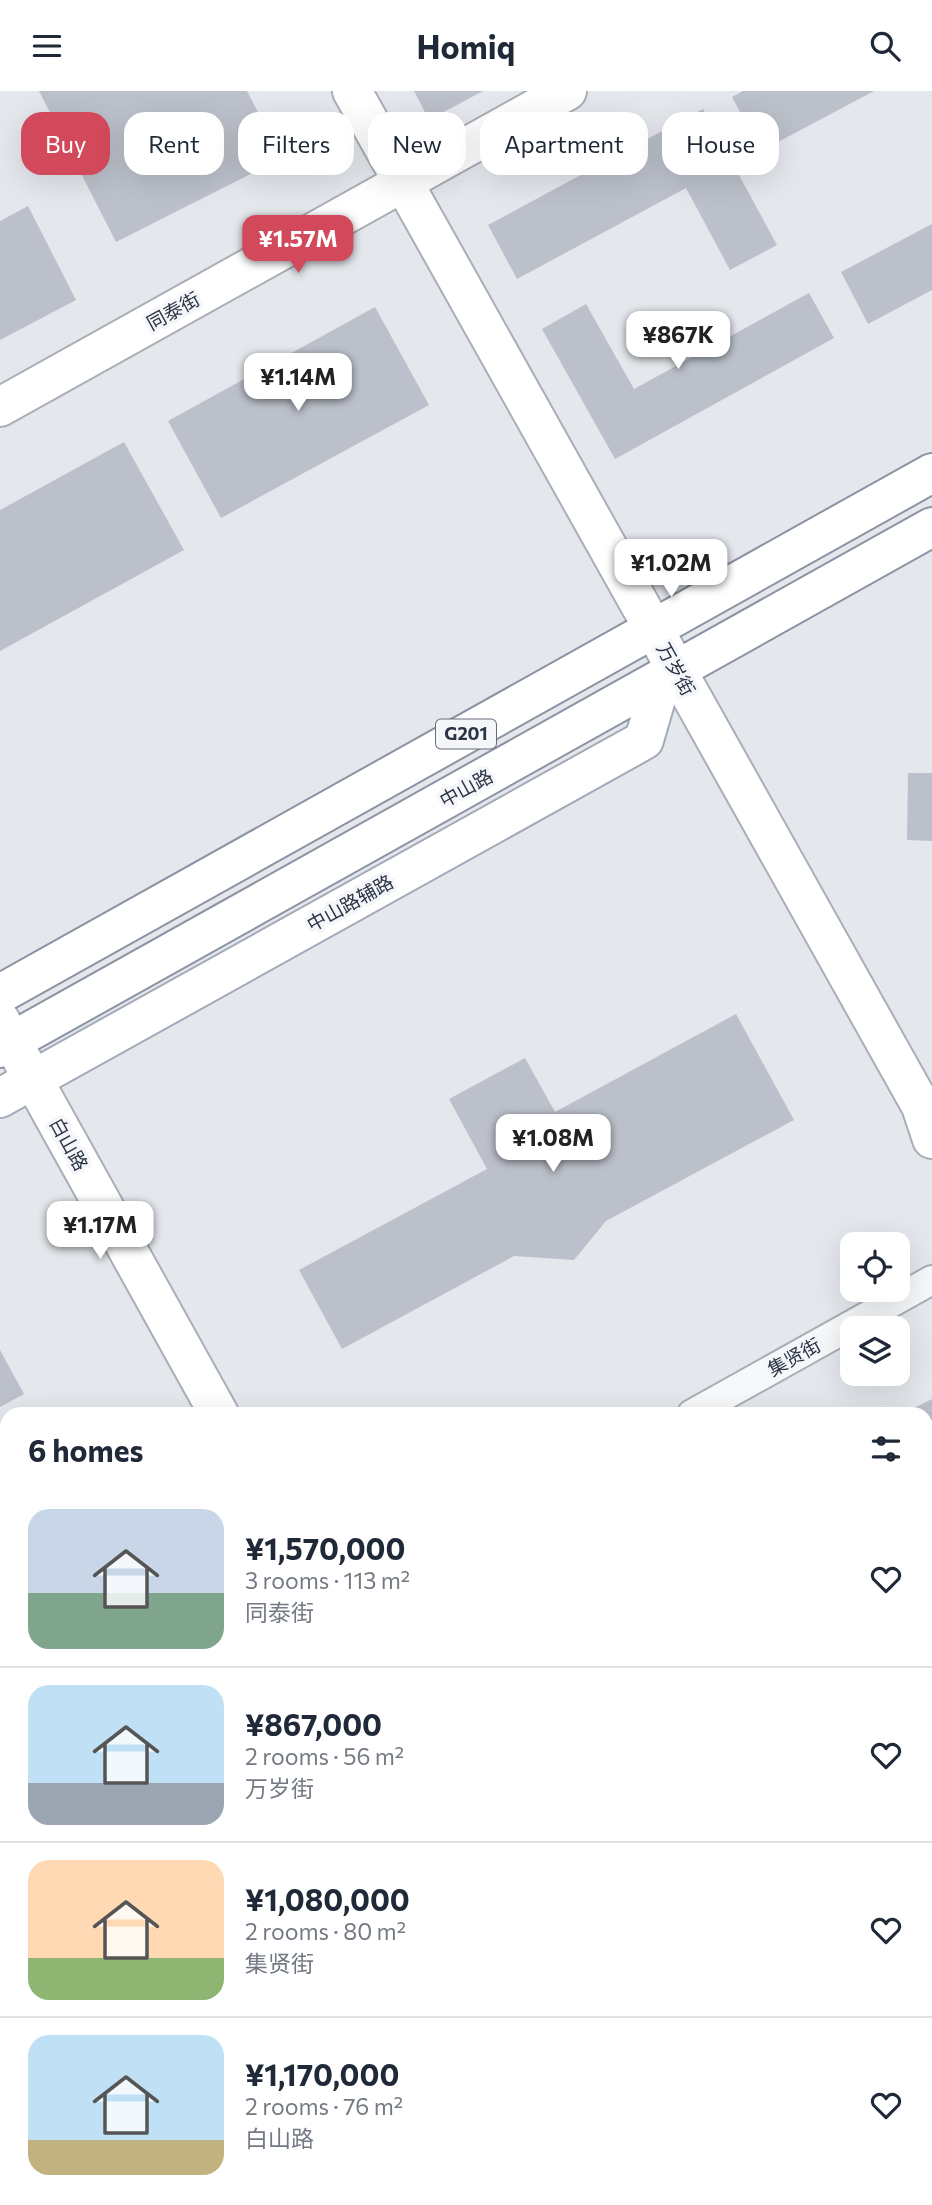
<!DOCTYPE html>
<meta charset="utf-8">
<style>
:root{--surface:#fff;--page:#f2f2f3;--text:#1f2937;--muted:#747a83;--line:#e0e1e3;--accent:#d1495b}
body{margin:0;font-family:Commissioner,"Noto Sans SC",sans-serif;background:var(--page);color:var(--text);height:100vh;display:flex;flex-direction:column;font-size:26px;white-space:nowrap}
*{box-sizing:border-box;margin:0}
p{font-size:23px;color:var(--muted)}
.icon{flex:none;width:38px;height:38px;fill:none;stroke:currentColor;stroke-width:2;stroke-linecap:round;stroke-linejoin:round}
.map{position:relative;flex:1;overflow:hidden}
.details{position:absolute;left:0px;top:1316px;width:933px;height:798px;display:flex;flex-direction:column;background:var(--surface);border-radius:21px 21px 0 0;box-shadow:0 7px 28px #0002}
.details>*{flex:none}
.banner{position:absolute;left:21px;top:21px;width:891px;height:63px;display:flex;gap:14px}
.controls{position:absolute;left:840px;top:1141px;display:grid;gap:14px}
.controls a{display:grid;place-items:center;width:70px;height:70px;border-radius:14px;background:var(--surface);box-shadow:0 7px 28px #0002;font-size:35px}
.price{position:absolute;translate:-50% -60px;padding:0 16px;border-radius:14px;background:#fff;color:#222;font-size:23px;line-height:46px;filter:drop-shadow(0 2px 4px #0008)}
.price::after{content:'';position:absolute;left:50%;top:42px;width:21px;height:16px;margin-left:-10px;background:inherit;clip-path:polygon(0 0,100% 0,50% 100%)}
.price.active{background:var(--accent);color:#fff}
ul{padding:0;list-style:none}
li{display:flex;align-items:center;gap:21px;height:175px;padding:0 28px}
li+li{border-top:2px solid var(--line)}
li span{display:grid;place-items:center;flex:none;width:196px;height:140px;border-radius:21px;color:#555}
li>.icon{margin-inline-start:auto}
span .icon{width:84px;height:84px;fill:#fffc;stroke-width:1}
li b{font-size:30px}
h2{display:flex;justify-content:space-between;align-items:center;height:84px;padding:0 28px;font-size:30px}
.chip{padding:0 24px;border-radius:21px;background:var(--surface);box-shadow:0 7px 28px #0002;font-size:24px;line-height:63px}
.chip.active{background:var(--accent);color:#fff}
header{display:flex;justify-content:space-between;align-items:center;height:91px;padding:0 28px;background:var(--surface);font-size:32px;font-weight:700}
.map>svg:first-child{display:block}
.building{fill:#bbc0ca}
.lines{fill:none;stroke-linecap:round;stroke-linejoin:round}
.street-casing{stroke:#a9aeb7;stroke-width:32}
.secondary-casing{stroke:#a9aeb7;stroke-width:42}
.primary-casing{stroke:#a3abb8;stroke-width:42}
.highway-casing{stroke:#8b94a3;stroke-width:42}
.street{stroke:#f7f8fa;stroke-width:28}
.secondary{stroke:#fff;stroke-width:38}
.primary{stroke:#fff;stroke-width:38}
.highway{stroke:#fff;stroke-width:38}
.labels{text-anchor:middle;stroke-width:7;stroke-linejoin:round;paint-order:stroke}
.shield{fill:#f4f6f9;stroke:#676e7b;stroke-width:2}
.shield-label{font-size:18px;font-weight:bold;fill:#2b3445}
.street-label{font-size:19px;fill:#2b3445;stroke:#f4f6f9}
</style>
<header><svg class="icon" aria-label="menu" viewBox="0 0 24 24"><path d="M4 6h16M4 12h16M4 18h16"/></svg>Homiq<svg class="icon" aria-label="search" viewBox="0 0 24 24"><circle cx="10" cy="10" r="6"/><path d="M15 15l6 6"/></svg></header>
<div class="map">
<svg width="932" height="2114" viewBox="0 0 932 2114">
<rect width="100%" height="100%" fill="#e4e7ec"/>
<path class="building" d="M39,0H247L282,67L116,151Z
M414,0H483L429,29Z
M743,0H874L761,60L732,6Z
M703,18L777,154L730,179L686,97L517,188L488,134Z
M28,115L76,209L0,249V130Z
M932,133V199L868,233L841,181Z
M809,202L834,247L615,368L542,238L586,213L634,298Z
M375,216L429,314L221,427L168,330Z
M124,351L184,459L0,560V419Z
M908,682H932V750L907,749Z
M736,923L794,1029L606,1130L574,1169L514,1165L342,1258L299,1179L487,1078L449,1008L525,967L555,1021Z
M0,1259L24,1303L0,1316Z
M932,1308V1390L926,1394V1323H902Z
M7,1374V1539L0,1543V1378Z
M932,1627V1705L926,1694V1631Z
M7,1825V1904L0,1908V1828Z
M932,1984V2055L926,2059V1988Z
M763,2107H832L834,2110L826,2114H751Z"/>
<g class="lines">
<defs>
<path id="street" d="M692,1323L932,1189
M0,1702L7,1698"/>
<path id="secondary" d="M352,0L921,1015L932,1048
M0,316L567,0
M0,929L219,1323
M926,1904L932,1899
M632,2114L642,2107"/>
<path id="primary" d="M0,1007L644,649L662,587"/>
<path id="highway" d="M0,903L932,382
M0,957L932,436"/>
</defs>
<use href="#street" class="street-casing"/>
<use href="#secondary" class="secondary-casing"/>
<use href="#primary" class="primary-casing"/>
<use href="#highway" class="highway-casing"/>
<use href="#street" class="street"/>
<use href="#secondary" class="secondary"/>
<use href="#primary" class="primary"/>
<use href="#highway" class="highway"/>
</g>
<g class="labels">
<rect class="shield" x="436" y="628.5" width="60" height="29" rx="5"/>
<g class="shield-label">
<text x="466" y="649">G201</text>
</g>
<g class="street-label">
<text transform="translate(173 220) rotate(-29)" y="7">同泰街</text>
<text transform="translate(676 578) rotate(61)" y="7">万岁街</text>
<text transform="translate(466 697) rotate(-29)" y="7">中山路</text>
<text transform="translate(350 812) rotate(-29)" y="7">中山路辅路</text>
<text transform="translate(69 1053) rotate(61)" y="7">白山路</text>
<text transform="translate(794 1266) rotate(-29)" y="7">集贤街</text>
</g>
</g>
</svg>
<div class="controls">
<a><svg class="icon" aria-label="locate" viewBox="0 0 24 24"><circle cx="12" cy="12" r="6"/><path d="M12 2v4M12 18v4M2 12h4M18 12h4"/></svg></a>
<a><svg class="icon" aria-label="layers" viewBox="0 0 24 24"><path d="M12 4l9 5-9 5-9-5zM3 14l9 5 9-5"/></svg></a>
</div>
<b class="price active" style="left:298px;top:184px">¥1.57M</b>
<b class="price" style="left:678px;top:280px">¥867K</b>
<b class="price" style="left:298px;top:322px">¥1.14M</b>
<b class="price" style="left:671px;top:508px">¥1.02M</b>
<b class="price" style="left:553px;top:1083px">¥1.08M</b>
<b class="price" style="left:100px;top:1170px">¥1.17M</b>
<div class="banner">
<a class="chip active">Buy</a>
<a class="chip">Rent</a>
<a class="chip">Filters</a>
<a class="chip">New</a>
<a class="chip">Apartment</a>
<a class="chip">House</a>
</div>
<section class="details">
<h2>6 homes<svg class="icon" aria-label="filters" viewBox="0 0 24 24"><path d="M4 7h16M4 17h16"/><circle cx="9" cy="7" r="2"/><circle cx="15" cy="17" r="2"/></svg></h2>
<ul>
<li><span style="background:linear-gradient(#c9d6e8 60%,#7fa58c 0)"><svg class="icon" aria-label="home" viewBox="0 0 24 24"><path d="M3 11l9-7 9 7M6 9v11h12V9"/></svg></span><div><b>¥1,570,000</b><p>3 rooms · 113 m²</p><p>同泰街</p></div><svg class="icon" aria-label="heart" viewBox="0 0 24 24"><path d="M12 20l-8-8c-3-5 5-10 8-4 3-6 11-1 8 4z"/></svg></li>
<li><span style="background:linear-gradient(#bfe0f5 70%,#9aa5b1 0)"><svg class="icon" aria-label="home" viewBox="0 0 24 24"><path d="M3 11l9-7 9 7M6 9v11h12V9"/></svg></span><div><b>¥867,000</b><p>2 rooms · 56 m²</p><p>万岁街</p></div><svg class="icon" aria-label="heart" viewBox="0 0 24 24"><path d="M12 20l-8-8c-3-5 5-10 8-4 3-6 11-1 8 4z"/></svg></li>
<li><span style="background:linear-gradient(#ffd9b3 70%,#8fb573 0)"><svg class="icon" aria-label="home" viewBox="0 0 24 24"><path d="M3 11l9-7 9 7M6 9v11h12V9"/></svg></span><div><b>¥1,080,000</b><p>2 rooms · 80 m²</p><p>集贤街</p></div><svg class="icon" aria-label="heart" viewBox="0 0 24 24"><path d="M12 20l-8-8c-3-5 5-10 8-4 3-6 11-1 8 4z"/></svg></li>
<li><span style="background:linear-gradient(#bfe0f5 75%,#c2b280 0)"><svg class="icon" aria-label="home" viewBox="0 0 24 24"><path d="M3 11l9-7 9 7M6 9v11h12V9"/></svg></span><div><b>¥1,170,000</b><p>2 rooms · 76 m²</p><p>白山路</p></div><svg class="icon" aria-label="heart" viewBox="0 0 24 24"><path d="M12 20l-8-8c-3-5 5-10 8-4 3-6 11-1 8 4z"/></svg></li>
</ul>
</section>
</div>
